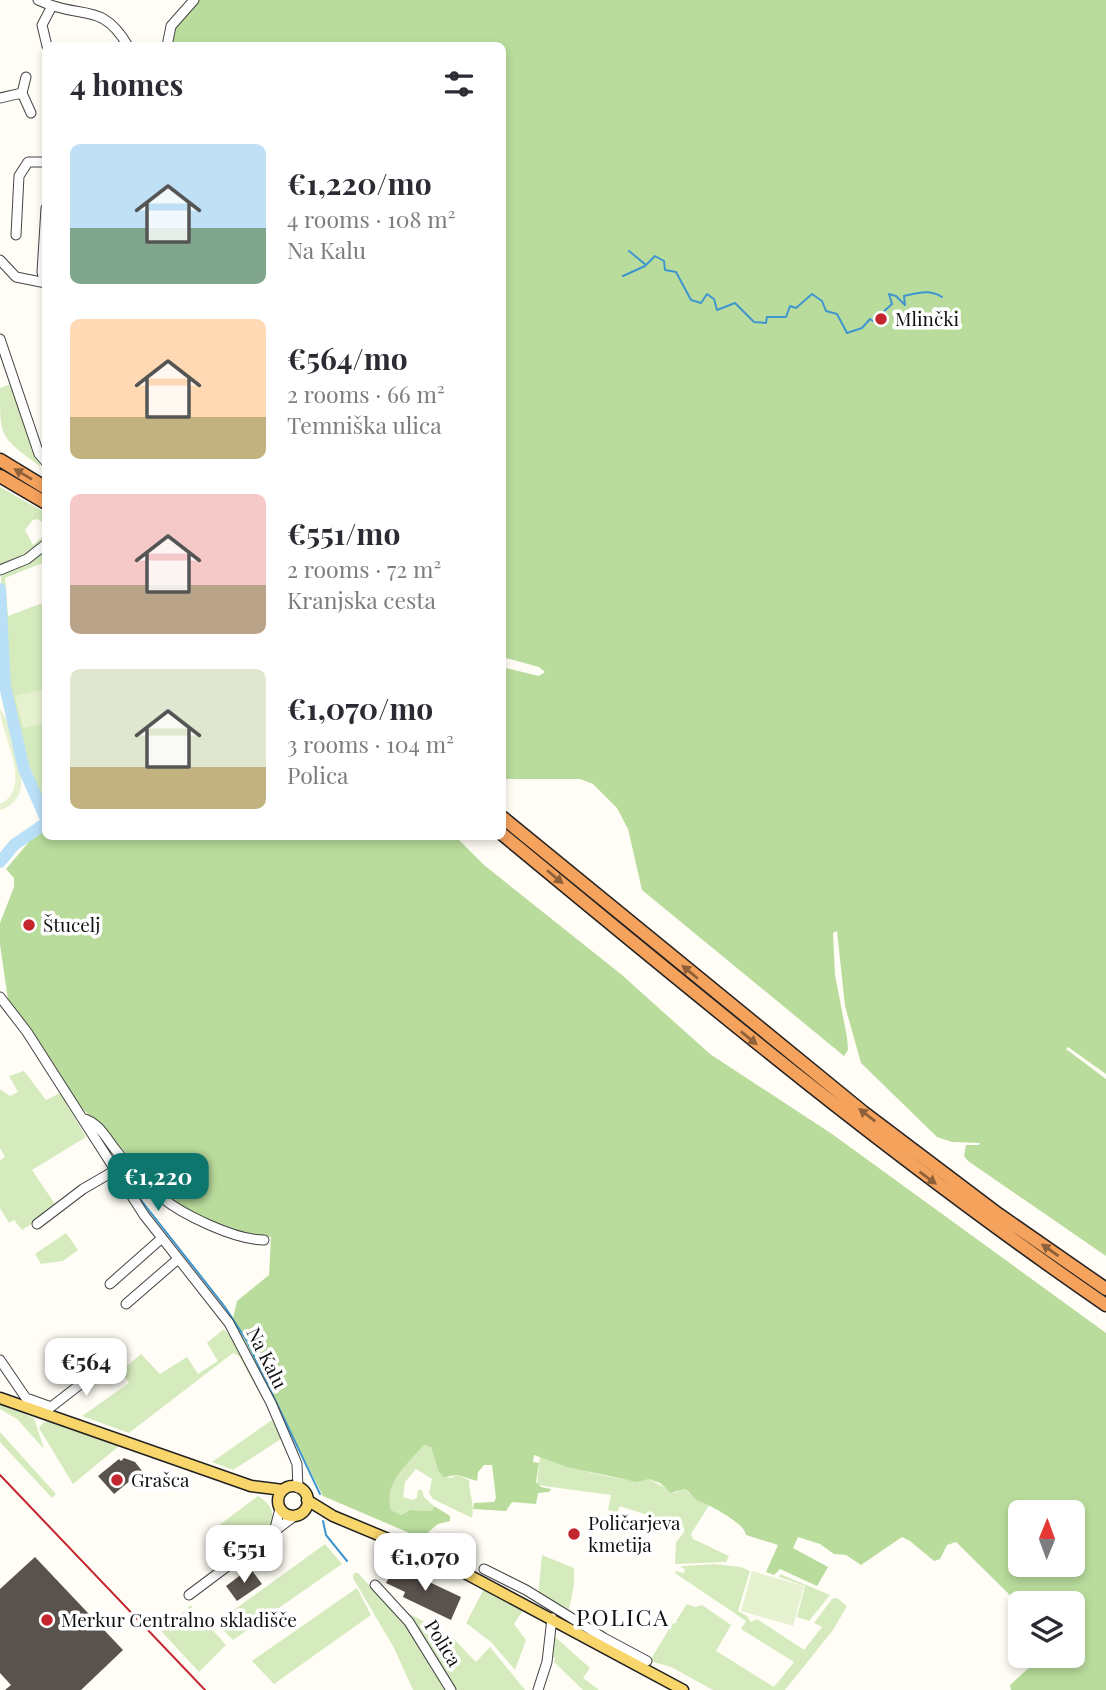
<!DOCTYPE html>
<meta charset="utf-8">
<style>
:root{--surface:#fff;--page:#f2f2f3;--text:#2b2b33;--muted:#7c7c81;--accent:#0f766e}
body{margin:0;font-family:"Playfair Display",serif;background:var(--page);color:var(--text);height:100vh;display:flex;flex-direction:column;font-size:26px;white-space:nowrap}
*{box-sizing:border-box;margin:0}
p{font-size:23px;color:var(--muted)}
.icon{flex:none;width:38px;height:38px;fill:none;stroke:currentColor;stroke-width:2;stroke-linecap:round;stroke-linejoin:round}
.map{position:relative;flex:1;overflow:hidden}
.drawer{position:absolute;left:42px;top:42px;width:464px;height:798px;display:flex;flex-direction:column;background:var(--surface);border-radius:10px;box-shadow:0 4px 10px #0003}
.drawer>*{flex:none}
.needle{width:46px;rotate:1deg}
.fabs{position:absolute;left:1008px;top:1500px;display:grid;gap:14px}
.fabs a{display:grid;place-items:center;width:77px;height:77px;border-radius:10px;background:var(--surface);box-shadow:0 4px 10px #0003;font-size:35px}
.price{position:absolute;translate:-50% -60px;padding:0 16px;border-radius:14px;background:#fff;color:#222;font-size:23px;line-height:46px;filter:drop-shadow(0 2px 4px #0008)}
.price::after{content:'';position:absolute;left:50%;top:42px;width:21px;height:16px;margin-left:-10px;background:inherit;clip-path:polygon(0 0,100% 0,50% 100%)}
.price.current{background:var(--accent);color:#fff}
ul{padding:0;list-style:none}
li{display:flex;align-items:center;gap:21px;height:175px;padding:0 28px}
li span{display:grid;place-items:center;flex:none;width:196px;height:140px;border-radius:10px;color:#555}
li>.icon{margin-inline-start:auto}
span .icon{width:84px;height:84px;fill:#fffc;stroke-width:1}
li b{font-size:30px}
h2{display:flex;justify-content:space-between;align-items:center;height:84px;padding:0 28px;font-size:30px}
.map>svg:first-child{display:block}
.green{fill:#d5ebbd}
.forest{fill:#b9dc9c;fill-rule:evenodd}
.pitch{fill:#e6f2cf}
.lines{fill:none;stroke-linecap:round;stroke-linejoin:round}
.stream{stroke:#3f96cf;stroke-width:2}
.river{stroke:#b9e0f7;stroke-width:12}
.building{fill:#5a524d}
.minor-casing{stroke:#444;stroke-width:11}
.major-casing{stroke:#222;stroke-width:13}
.highway-casing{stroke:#222;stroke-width:15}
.minor{stroke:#fff;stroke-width:9}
.major{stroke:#f9d66b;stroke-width:10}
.highway{stroke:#f5a25d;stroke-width:12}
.rail{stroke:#c4262e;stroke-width:2}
.oneway{fill:#8e613b}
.poi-dot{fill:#c4262e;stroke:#fff;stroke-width:2.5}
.labels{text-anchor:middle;stroke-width:7;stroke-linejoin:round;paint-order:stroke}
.poi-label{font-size:19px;fill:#111;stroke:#fff;text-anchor:start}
.street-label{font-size:19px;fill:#111;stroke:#fff}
.quarter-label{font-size:23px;letter-spacing:2px;fill:#111;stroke:#fff}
</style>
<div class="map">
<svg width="1106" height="1690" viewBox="0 0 1106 1690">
<rect width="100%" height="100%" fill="#fffdf5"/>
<path class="green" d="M11,384L41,467C0,436 0,440 0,388Z
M0,487L46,513L45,525L38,519L33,520L25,530L33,545L45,534V537L31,551L0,565Z
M45,551V562L5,578L8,616L45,602V820L24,769L6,686L0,688V646L4,659L1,573L35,559Z
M24,1071L46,1100L60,1093L86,1137L32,1170L57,1207L22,1230L14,1220L9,1223L0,1208V1160L5,1157L0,1148V1089L10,1096L18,1092L9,1076Z
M66,1233L78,1250L63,1261L41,1264L35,1254Z
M224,1329L234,1341L264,1402L239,1356L233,1353L129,1433L82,1416L129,1383L121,1371L141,1354L160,1374L187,1357L198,1374L218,1361L207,1343Z
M0,1404L34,1418L44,1449L17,1419L0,1409Z
M272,1420L281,1439L233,1470L212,1462Z
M44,1422H52L119,1446L73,1484L39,1428Z
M0,1432L56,1494L52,1498L0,1442Z
M424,1445L431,1447L438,1470L450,1478L458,1475L469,1480C469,1495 475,1504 472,1518L433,1499L429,1493L432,1479L416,1469L405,1482L403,1497L413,1500L417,1498L418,1490H422L424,1497L434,1506L432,1511L410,1510L401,1515L391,1510C384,1482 407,1465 424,1445Z
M540,1456C565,1466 624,1485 649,1479L674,1493L684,1489L698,1500L710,1504L691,1534L693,1539L729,1556L726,1562L675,1564L676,1542L685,1531H676L657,1521L656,1518L620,1506L617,1512L608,1510L611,1495L537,1485Z
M258,1496C269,1503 275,1510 272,1524L238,1554L218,1526Z
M325,1544L342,1564L233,1640L216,1623Z
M542,1555L574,1568V1586L569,1609L564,1611L538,1596Z
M714,1564L741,1567L750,1571L738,1611L747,1616L751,1622L757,1619L804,1650L822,1627L814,1623L832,1599L837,1598L847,1606L833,1630L785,1690H713L671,1667L650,1661L672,1624L678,1622L676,1621L687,1604L695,1607L702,1605L731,1625L716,1651L774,1687L794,1662L741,1629L746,1621L675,1573V1571L684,1573L685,1569L680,1567L683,1566Z
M354,1573H358L410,1630L446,1690H413L394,1648L353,1578Z
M780,1574L830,1595L809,1621L797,1617L805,1586L779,1577Z
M357,1588L371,1615L274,1684L252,1661Z
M484,1589L524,1609L514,1624L526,1640L515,1670L491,1642L466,1623Z
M191,1605L195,1615H199L226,1645L199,1672L162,1632Z
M410,1614L452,1637L476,1662L490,1647L525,1690H455L408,1617Z
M554,1636L590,1668L583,1678L599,1690H583L554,1662L555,1658L550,1656Z"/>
<path class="forest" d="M198,0H1106V1074L1068,1047L1066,1049L1106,1079V1256L968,1161L964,1156L966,1145H979L980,1143L952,1142L937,1137L861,1063L845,1006L837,931L833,933L835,975L847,1037L848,1050L844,1056L642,890L628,829L617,808L593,784L580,779H502V667L539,676L545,672L539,667L502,657V46H171L174,27Z
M45,823L46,836L456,837L484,865L622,975L710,1054L832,1134L1106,1333V1690H1011L1010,1685L1042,1656H1073V1603L1020,1605L956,1542L947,1545L940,1559L934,1561L910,1541L902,1537L861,1565L846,1555L834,1554L820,1544L798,1537L793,1548L828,1567L817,1586L780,1569L774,1575L766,1572L778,1545L746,1535C744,1522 709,1505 697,1500C692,1497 691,1492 684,1489L671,1493L660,1483L649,1479L637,1482L567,1467L534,1455L533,1462L539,1463L536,1482L541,1487L551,1489L549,1492L538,1493L536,1504L512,1502L506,1511L473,1509L474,1503L494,1502L496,1498L492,1465H484L478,1472L477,1481L458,1475L443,1477L438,1470L431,1447L424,1445C407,1465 384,1482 391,1510L401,1515L410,1510L432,1511L434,1506L450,1516V1521L438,1524L421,1538L323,1496L233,1318L237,1301L269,1275L271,1237L221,1228L157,1192L162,1177L158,1171L131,1158L78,1104L30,1029L8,1000L0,944V923L14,887V878L6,869ZM1020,1512H1073V1564H1020Z"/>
<path class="pitch" d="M45,689V723L23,728L15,696Z
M0,709C11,722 24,770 21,787C19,799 11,807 0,810V804C35,786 0,735 0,709Z
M752,1571L804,1586L793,1626L741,1611Z"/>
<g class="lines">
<path class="stream" d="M629,251L646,265L655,256L664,261L665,270L676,272L691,300L701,303L707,294L714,299L717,310L735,303L754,322L766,323L767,317H786L790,306L796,308L812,294L822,301L826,311L837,314L847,333L862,328L870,319L879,325L882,313L892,304L889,294L896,296L905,305L904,296C918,293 930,289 942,297
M623,276L645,266
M133,1190L225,1307L247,1341L320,1494
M323,1521L326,1535L347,1561"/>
<path class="river" d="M0,589L5,686L24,769L46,819
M0,862L14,845L46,823"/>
</g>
<path class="building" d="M124,1458L135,1462L142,1471L114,1494L98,1476L119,1459L121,1461Z
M35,1557L123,1650L81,1690H5L11,1685L0,1673V1589Z
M395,1566L461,1597L451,1620L403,1597L405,1592L386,1583Z
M250,1568L262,1584L237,1601L226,1586Z"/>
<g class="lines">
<defs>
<path id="minor" d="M38,0C82,21 101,0 128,46
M47,46L42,25L52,6
M167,46L171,26L194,0
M22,93L26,77
M0,98L22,93L31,113
M16,235L19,176L28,162H46
M0,260L16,277L46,283
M45,283L42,272L46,208
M0,339L39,454L46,462
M0,570L27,559L46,544
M0,997L27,1032L144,1215L229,1323L271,1403L292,1452L297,1464L298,1488
M82,1118C101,1123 107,1141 119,1154C132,1169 146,1185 161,1197C183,1215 235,1240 264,1240
M37,1224L83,1189L114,1171
M110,1284L162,1238
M126,1304L178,1259
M0,1360L30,1404
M29,1399L51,1407L104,1366
M274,1532L280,1509
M484,1569L526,1590L604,1638L647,1661
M375,1585L409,1622L451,1690
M189,1595L296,1515
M538,1690L547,1662L552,1618"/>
<path id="major" d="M0,1398L251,1486L283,1490
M278 1501a15 15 0 1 1 30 0a15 15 0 1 1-30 0Z
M307,1500L333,1516L448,1564L683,1690"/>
<path id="highway" d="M0,460L46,488
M0,476L46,503
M502,817L863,1112L998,1214L1106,1289
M502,834C699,997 895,1160 1106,1305"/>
</defs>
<use href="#minor" class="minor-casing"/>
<use href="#major" class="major-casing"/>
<use href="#highway" class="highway-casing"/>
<use href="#minor" class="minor"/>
<use href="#major" class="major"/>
<use href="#highway" class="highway"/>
<path class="rail" d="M0,1475L205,1690"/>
</g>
<defs><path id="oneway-solid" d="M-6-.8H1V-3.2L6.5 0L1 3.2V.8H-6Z" transform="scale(1.75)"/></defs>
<g class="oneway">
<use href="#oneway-solid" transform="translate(23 474) rotate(-149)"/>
<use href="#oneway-solid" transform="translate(555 877) rotate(40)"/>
<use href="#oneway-solid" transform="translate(690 972) rotate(-140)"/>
<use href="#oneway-solid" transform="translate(749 1038) rotate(39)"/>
<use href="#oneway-solid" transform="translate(867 1115) rotate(-142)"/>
<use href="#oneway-solid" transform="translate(928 1178) rotate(37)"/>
<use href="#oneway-solid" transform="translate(1050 1250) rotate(-145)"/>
</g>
<g class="poi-dot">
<circle cx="881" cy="319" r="7"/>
<circle cx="29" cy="925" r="7"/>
<circle cx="117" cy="1480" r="7"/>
<circle cx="574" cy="1534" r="7"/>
<circle cx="47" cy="1620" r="7"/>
</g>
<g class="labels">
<g class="poi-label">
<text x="895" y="326">Mlinčki</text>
<text x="43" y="932">Štucelj</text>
<text x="131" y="1487">Grašca</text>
<text x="588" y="1530">Poličarjeva<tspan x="588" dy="22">kmetija</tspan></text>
<text x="61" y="1627">Merkur Centralno skladišče</text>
</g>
<g class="street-label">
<text transform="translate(267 1358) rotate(63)" y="7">Na Kalu</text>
<text transform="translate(443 1643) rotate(58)" y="7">Polica</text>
</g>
<g class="quarter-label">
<text x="623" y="1626">POLICA</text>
</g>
</g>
</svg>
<div class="fabs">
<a><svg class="needle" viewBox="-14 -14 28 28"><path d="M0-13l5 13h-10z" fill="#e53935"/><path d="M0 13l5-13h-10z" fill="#7c7c81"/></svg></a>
<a><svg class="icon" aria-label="layers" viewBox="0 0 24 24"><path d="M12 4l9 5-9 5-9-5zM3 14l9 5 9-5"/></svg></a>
</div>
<b class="price current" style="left:158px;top:1213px">€1,220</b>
<b class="price" style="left:86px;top:1398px">€564</b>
<b class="price" style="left:244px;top:1585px">€551</b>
<b class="price" style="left:425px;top:1593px">€1,070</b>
<section class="drawer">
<h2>4 homes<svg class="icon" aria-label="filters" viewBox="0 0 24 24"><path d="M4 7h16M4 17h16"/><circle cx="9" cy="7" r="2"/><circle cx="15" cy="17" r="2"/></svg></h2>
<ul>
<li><span style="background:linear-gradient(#bfe0f5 60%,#7fa58c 0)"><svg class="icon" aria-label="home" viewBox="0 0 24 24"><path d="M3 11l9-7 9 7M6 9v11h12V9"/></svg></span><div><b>€1,220/mo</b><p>4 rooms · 108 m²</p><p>Na Kalu</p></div></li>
<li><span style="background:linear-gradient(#ffd9b3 70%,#c2b280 0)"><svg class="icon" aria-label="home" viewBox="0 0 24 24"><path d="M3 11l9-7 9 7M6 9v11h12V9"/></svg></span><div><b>€564/mo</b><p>2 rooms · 66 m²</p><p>Temniška ulica</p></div></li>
<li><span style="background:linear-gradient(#f6c9c9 65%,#b9a48a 0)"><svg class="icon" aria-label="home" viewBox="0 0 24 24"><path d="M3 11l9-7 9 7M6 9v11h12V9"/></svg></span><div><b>€551/mo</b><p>2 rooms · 72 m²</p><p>Kranjska cesta</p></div></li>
<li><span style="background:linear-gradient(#dfe7d0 70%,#c2b280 0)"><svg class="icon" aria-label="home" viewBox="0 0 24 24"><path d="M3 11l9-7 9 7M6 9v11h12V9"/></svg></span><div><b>€1,070/mo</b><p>3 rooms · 104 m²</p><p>Polica</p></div></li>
</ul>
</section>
</div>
